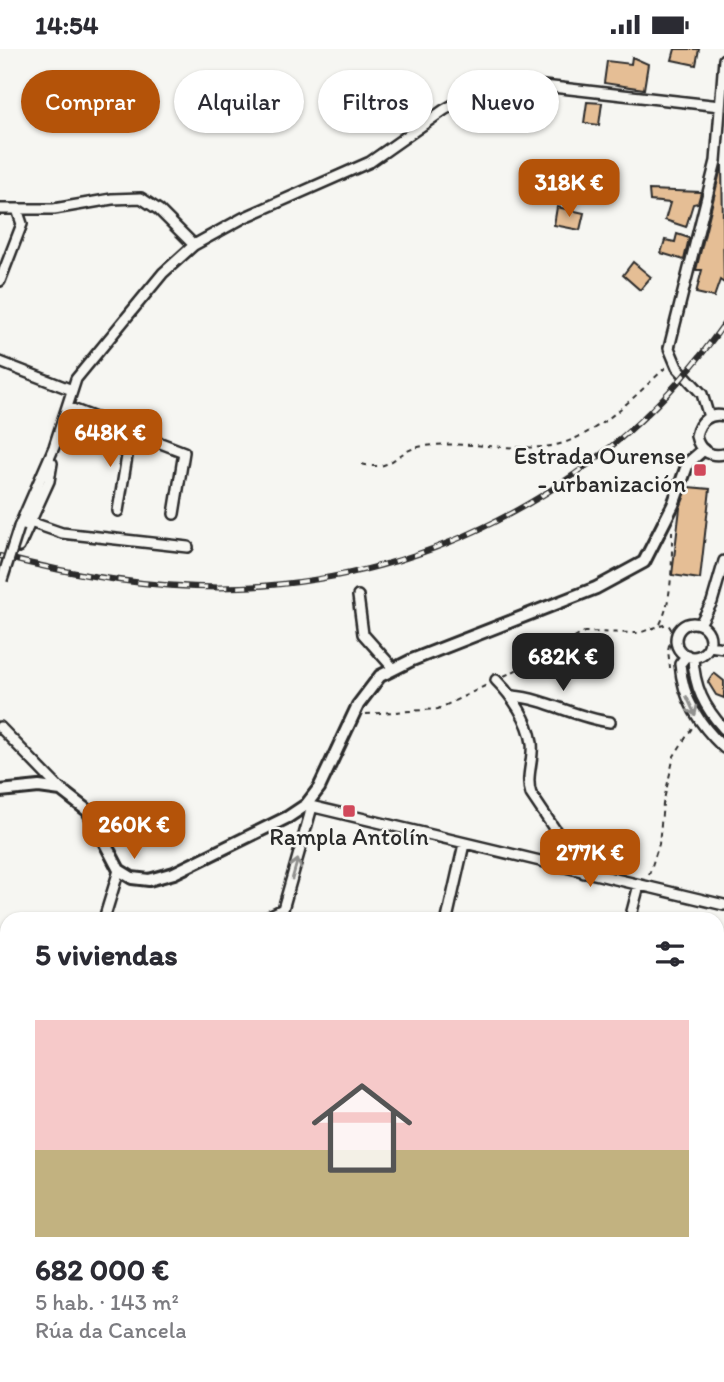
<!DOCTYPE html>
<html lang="es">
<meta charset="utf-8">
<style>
:root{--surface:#fff;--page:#f2f2f3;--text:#2b2b33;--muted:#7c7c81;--accent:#b45309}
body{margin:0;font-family:Itim,sans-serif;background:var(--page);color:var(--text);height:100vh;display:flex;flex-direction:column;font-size:26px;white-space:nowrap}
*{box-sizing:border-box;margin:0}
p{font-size:23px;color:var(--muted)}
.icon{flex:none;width:38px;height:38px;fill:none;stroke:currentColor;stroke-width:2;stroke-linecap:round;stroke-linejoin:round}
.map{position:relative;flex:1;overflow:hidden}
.sheet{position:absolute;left:0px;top:863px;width:724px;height:471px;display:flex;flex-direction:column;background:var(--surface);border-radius:21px 21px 0 0;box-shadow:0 2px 5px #0004}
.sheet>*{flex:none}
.hud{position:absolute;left:21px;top:21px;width:682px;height:63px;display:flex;gap:14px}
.price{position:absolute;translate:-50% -60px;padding:0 16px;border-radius:14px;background:var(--accent);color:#fff;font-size:23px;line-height:46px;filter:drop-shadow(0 2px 4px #0008)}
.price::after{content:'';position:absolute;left:50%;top:42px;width:21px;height:16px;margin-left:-10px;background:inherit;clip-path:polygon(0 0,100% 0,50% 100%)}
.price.current{background:#222;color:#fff}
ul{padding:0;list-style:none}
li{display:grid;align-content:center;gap:14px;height:371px;padding:0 35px}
li span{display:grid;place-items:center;height:217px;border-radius:0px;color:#555}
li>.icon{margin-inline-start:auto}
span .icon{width:126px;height:126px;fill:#fffc;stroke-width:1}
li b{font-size:30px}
h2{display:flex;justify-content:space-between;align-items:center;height:84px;padding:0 35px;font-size:30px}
.tag{padding:0 24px;border-radius:32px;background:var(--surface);box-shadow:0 2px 5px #0004;font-size:24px;line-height:63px}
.tag.current{background:var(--accent);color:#fff}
.status{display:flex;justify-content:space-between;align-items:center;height:49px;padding:0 35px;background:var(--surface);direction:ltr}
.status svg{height:19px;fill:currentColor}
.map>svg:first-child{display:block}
.building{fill:#e5be95;stroke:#2b2b2b;stroke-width:2}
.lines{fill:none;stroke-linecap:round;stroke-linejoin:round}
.minor-casing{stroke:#2b2b2b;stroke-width:14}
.tertiary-casing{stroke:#2b2b2b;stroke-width:16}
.path{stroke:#2b2b2b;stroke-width:2;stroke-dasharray:5 5;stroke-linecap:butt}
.minor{stroke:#f6f6f2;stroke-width:9}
.tertiary{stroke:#f6f6f2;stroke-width:10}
.rail-casing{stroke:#2b2b2b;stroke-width:6}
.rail{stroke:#f6f6f2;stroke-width:3.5;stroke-dasharray:10;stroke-linecap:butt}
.minor-bridge-casing{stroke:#2b2b2b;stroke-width:14;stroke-linecap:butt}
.minor-bridge{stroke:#f6f6f2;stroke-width:9}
.oneway{stroke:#90908e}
.poi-dot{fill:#d1495b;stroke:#f6f6f2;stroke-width:2.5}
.labels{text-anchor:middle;stroke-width:5;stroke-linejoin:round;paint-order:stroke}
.poi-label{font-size:24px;fill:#2b2b2b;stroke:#f6f6f2;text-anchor:end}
</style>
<div class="status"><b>14:54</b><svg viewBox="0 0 49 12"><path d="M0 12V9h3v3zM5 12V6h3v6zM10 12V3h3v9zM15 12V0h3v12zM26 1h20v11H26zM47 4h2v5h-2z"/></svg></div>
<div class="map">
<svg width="724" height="1333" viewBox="0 0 724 1333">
<rect width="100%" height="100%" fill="#f6f6f2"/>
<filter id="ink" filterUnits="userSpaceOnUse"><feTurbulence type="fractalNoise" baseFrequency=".0143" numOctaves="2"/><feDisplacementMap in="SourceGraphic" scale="14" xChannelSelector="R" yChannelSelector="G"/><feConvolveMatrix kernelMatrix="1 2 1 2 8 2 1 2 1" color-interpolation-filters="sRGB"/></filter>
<g filter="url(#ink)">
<path class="building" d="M675,0H699L696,16L672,11Z
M632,8L648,15L644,40L604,34L607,12L631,15Z
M587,53L602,54L599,76L584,74Z
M722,115L724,234L720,231L714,248L696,244L702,221H696Z
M649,141L701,143L698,154L693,155L686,178L665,171L670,154L650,152Z
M557,158L584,164L580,181L554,176Z
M677,185L689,189L684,211L661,204L665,191L675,193Z
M633,213L651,228L640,241L623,226Z
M688,438L710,440L700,530L672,526L680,459Z
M714,624L724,632V649L716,646L708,633Z"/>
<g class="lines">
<defs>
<path id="minor" d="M0,160H54L112,150L141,149L159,161L194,196
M0,232L22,175L17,160
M0,313L72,341
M67,358L184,403L174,465
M724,367C709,364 699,372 696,387C699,401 709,408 724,405
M709,368L702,345L677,318L669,299L716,112L724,10
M118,462L131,383
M30,473L62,484L188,498
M19,478L54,398L76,330L163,224L194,196L243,169L370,113L444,61L483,39L517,34L720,57
M19,498L49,432L52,414
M358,547L363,585L394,620
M676 591a17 17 0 1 1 34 0a17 17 0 1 1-34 0Z
M700,575L712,553L724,512
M709,597L724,599
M687,606L680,615C683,651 699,675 724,699
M693,608C694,638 704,658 724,680
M496,631C512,647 529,671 532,694C534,711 525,728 531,745L584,824
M513,647C547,650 576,669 610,673
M0,678L61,741
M306,756L724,856
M104,870L119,821
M263,870L283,860L312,758
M447,870L464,795
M630,870L639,836
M0,1056L7,1059
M0,1131H7
M0,1184L7,1188
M303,1326L304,1333
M556,1333L563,1326"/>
<path id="tertiary" d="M0,742L39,738L61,741L88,762L119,821L132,829L149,831L174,824L288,768L306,756L319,739L358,656L380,627L412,611L596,539L644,513L673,456L688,414L703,401"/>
</defs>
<use href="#minor" class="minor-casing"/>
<use href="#tertiary" class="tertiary-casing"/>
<path class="path" d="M362,415C395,424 393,401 424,397C464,392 503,401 542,398C590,395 633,349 666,318
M660,577L668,575L672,582L668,601L670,619
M504,627L553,603L584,583L639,584L659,577C673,552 672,511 672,482
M366,665L438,660L487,636
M649,826L659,795L663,755L674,707L692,679"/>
<use href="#minor" class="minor"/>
<use href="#tertiary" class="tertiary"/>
<defs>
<path id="rail" d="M0,507C77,527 161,541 241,538C434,530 613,434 724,275"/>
</defs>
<use href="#rail" class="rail-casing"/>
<use href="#rail" class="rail"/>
<defs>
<path id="minor-bridge" d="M2,531L19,478"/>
</defs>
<use href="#minor-bridge" class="minor-bridge-casing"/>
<use href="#minor-bridge" class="minor-bridge"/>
</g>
<defs><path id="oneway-shaft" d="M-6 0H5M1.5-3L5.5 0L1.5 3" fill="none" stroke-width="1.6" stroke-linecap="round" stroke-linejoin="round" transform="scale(1.75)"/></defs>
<g class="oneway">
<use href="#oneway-shaft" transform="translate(691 657) rotate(65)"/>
<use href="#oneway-shaft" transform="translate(295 820) rotate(-74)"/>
</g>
</g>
<g class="poi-dot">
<rect x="693" y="414" width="14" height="14" rx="3.5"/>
<rect x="342" y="755" width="14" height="14" rx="3.5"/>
</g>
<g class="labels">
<g class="poi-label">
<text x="686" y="415">Estrada Ourense<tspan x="686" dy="28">- urbanización</tspan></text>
<text x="349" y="796" text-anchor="middle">Rampla Antolín</text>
</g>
</g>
</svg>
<b class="price" style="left:569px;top:170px">318K €</b>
<b class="price" style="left:110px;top:420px">648K €</b>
<b class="price current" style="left:563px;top:644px">682K €</b>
<b class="price" style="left:134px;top:812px">260K €</b>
<b class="price" style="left:590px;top:840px">277K €</b>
<div class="hud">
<a class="tag current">Comprar</a>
<a class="tag">Alquilar</a>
<a class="tag">Filtros</a>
<a class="tag">Nuevo</a>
</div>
<section class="sheet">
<h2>5 viviendas<svg class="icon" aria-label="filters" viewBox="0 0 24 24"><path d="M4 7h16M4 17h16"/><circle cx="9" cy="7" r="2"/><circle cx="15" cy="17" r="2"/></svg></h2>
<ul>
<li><span style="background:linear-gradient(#f6c9c9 60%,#c2b280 0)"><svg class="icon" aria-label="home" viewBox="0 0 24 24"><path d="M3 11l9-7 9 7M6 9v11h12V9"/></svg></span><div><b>682 000 €</b><p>5 hab. · 143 m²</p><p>Rúa da Cancela</p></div></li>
</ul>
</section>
</div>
